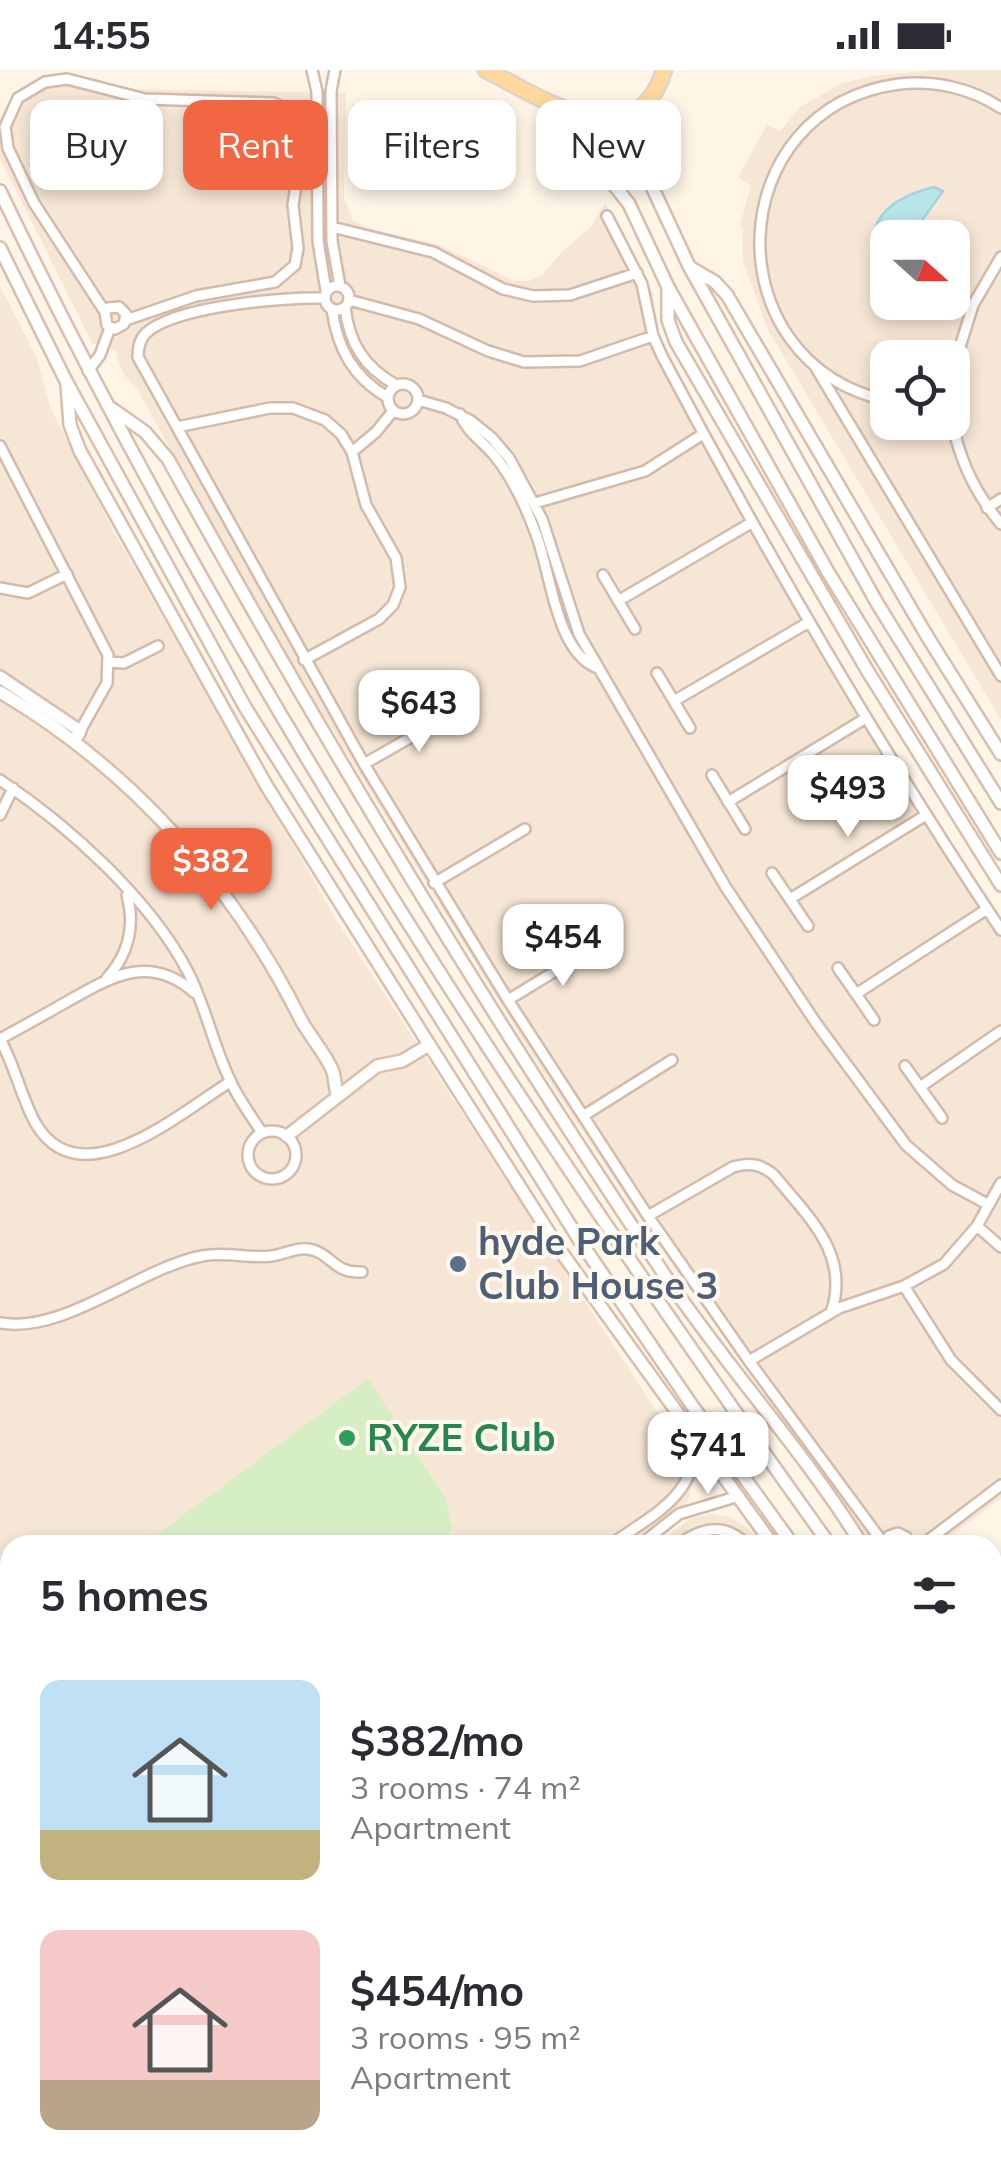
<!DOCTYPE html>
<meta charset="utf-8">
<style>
:root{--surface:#fff;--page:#f2f2f3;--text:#2b2b33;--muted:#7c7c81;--accent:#f16643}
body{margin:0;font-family:Mulish,sans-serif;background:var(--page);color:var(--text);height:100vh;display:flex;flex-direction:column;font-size:38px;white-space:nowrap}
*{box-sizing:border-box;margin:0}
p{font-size:32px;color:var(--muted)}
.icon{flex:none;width:55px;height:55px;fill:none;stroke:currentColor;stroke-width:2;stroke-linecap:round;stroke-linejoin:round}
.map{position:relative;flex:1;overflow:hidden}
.sheet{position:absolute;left:0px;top:1465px;width:1002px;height:642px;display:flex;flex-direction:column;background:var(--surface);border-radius:30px 30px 0 0;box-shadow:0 5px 15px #0003}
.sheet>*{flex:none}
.guide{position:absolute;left:30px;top:30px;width:942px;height:90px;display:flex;gap:20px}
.needle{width:65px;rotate:111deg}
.buttons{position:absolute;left:870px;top:150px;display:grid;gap:20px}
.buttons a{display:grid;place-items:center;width:100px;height:100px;border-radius:20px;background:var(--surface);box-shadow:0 5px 15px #0003;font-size:50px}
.price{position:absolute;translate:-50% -85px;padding:0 22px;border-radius:20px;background:#fff;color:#222;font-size:32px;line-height:65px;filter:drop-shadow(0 2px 5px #0008)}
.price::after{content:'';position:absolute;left:50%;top:60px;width:30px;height:22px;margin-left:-15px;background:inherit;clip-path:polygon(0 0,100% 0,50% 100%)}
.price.on{background:var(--accent);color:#fff}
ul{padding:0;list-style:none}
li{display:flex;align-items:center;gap:30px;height:250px;padding:0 40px}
li span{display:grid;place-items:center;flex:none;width:280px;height:200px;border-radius:20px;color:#555}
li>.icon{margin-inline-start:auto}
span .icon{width:120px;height:120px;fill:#fffc;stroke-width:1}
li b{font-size:42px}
h2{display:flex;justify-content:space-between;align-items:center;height:120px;padding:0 40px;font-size:42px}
.pill{padding:0 35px;border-radius:20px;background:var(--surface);box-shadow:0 5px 15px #0003;font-size:35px;line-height:90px}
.pill.on{background:var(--accent);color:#fff}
.status{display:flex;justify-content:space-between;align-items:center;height:70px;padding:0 50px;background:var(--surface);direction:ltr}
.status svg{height:28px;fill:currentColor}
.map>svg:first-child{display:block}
.residential{fill:#f6e6d5;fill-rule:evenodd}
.green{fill:#d6eec4}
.water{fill:#b9e4ea;stroke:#9fd5dd;stroke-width:2.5}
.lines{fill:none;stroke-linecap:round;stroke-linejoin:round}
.street-casing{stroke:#d2bbab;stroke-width:14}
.secondary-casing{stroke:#d8beab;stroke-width:16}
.primary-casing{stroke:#ddd4d0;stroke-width:19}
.street{stroke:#fff;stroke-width:9}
.secondary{stroke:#fff;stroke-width:11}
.primary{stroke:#ffd89d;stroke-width:14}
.service-dot{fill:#5c6f8a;stroke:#fff8ef;stroke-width:4}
.leisure-dot{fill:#2e9e5b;stroke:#fff8ef;stroke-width:4}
.labels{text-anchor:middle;stroke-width:8;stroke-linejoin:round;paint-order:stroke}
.service-label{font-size:38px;font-weight:bold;fill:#4e5e75;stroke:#fff8ef;text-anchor:start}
.leisure-label{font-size:38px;font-weight:bold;fill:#27864d;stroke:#fff8ef;text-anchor:start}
</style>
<div class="status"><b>14:55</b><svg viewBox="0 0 49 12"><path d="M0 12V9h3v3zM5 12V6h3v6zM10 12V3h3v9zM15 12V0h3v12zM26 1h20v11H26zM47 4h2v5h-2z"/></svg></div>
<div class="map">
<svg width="1001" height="2107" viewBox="0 0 1001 2107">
<rect width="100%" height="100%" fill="#fef5e7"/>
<path class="residential" d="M934,0H1001V650L768,260L743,191V159L740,154L751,116L738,107L767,55L780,61L799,38L840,14L871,6ZM888,168H952V232H888ZM888,288H952V352H888Z
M58,4L124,19L346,23L344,128L353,150L367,158L440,175L514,211H529L543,204L562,182L591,157L605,133L653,223L657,257L664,279L733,408L906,703L1001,850V1428L939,1475H871L647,1159L529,980L270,558L138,321L122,302L116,281L92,273L0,88V49L11,28L32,11Z
M0,216L36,286L51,339L113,460L337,851L686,1386L693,1412L686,1438L644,1475H10V1988L0,1999Z
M711,1444L732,1448L751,1460L762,1475H655L690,1449Z
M993,1768L1001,1778V2107H399L392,2098H992Z"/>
<path class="green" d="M368,1309L445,1427L452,1457L443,1475H143Z
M10,1549V1893L0,1901V1554Z"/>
<path class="water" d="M934,117L943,121L910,167L888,168L887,211H882C859,158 881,130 934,117Z"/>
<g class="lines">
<defs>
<path id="street" d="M312,0L317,22L318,171L326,221
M335,0L331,21L332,171L340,216
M607,146L642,214L653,266L662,286C766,483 878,675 1001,860
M332,157L433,182L503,219L533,226L570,225L637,203
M325 228a12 12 0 1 1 24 0a12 12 0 1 1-24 0Z
M324,228C285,227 173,236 145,264C139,271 138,278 138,287L364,694L508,930L648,1146L749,1291L884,1474
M349,230L419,249L488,281L524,292L580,291L653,266
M345,237C349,273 364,297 396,315
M332,239C337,278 353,307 387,327
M105,242L108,238L119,237L126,244L124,254L115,259L107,255L105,242L34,133L8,78L5,57L18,28L45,12L67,9L145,29L273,33L292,41L299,54L300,90L293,135L298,178L295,195L275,212L196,226L126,250
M816,298L1001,606
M88,301L100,285L110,258
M952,303L973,235L1001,187
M388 329a15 15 0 1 1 30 0a15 15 0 1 1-30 0Z
M418,330L446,338L471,351L492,368L509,388L542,449L579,564L725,816L816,953L906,1075L952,1115L989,1135
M888,331C711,292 720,38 899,14C934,10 971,18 1001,38
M460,344C467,362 482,371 494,385C513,408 527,439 537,467C551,505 556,579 595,597
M952,350C959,390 975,423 1001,454
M177,357L270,338H293L325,350L341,364L352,382L366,435L396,488L400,517L393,535L379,549L304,590
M0,376L108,585L107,613L80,661
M352,382L376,362L393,341
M535,433L645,401L703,364
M987,438L1001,429
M603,505L635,559
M0,518L28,523L67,504
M618,531L751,453
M109,592L124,593L158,576
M657,603L690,658
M674,631L809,552
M364,694L455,642
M712,705L745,759
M0,710C68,755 150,829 188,902C206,937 213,975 230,1010C238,1029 251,1045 262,1063
M728,732L866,648
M0,745L13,718
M772,803L808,856
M434,813L525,759
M790,829L926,745
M838,898L874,950
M107,908C129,884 135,855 127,825
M856,924L987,839
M508,930L598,875
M0,969C15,996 22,1030 36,1054C81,1130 181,1042 230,1012
M0,969C24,956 47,943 70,930C114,905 151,884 195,923
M905,996L942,1048
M920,1017L1001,961
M583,1046L672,990
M248 1085a24 24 0 1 1 48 0a24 24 0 1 1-48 0Z
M648,1146L733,1097C749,1092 761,1094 774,1105C808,1147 851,1184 831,1243
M977,1156L1001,1177
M904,1216L951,1290L1001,1340
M0,1253C65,1264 139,1198 202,1186C227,1181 248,1189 271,1186C283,1185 296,1177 308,1179C331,1182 333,1204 362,1202
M749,1291L839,1238L904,1216L944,1194L977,1156L1001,1113
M884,1474L889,1466L898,1463L906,1467L910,1475
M610,1475C652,1445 694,1428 697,1371
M640,1475L679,1444L739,1426
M678,1475C702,1457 725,1452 747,1475
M922,1475L1001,1415
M992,1791L1001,1801
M0,1952L10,1942
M0,1966L10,1956
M0,1981L10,1971
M992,1983L1001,1979
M403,2098L410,2107
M579,2098L605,2107
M627,2098L655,2101L699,2098
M880,2098L884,2107
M894,2098L898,2107
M721,2107L748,2098"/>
<path id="secondary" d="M649,29L644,61L648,108L689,196L877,533L1001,733
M550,33L629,134L668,217L828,502L1001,783
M622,117L613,96L619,85L631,87L646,105
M0,121C229,600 521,1044 830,1475
M0,178L66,311L245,637L580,1171L691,1334L793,1475
M691,198L715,212L727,225L927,566L1001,684
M668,217V250L676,272L867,600L1001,815
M67,315L70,355L80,381L266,715L425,968L562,1183L773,1475
M108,336L145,362L168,389C322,668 488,942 666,1207C728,1299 804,1381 862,1475
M0,607L80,661L75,670
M0,622C131,699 233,814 301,950C309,965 328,987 333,1002C335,1009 335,1017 337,1024
M287,1066L377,996L402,991L429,975
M992,1641L1001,1652
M992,1683L1001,1694
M992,1739L1001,1750
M992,1769L1001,1779"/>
<path id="primary" d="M486,0C539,27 636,93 664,0"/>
</defs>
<use href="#street" class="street-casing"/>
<use href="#secondary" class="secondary-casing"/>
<use href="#primary" class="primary-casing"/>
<use href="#street" class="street"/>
<use href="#secondary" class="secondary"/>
<use href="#primary" class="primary"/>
</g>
<circle class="service-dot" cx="458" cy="1194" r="10"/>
<circle class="leisure-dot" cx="347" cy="1368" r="10"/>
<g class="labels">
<g class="service-label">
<text x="478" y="1185">hyde Park<tspan x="478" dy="44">Club House 3</tspan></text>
</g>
<g class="leisure-label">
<text x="367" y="1381">RYZE Club</text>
</g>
</g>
</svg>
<div class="buttons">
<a><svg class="needle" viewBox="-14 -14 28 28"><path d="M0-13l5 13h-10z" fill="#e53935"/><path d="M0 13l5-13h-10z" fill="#7c7c81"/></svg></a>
<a><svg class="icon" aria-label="locate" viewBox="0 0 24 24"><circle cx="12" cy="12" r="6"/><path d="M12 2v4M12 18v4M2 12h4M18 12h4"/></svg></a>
</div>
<b class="price" style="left:419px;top:685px">$643</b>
<b class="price" style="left:848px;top:770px">$493</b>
<b class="price on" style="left:211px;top:843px">$382</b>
<b class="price" style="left:563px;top:919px">$454</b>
<b class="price" style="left:708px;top:1427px">$741</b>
<div class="guide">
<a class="pill">Buy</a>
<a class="pill on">Rent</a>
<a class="pill">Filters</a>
<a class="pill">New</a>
</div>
<section class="sheet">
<h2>5 homes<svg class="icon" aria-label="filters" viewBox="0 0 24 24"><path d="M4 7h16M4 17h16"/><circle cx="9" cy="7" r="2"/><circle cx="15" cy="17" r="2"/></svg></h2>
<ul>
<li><span style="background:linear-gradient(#bfe0f5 75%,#c2b280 0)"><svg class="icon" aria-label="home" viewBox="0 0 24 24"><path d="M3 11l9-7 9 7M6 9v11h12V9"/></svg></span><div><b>$382/mo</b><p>3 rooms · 74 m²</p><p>Apartment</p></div></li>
<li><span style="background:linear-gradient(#f6c9c9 75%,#b9a48a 0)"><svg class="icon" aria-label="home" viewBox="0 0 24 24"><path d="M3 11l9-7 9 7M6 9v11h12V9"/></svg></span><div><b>$454/mo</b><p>3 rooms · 95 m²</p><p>Apartment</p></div></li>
</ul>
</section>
</div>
